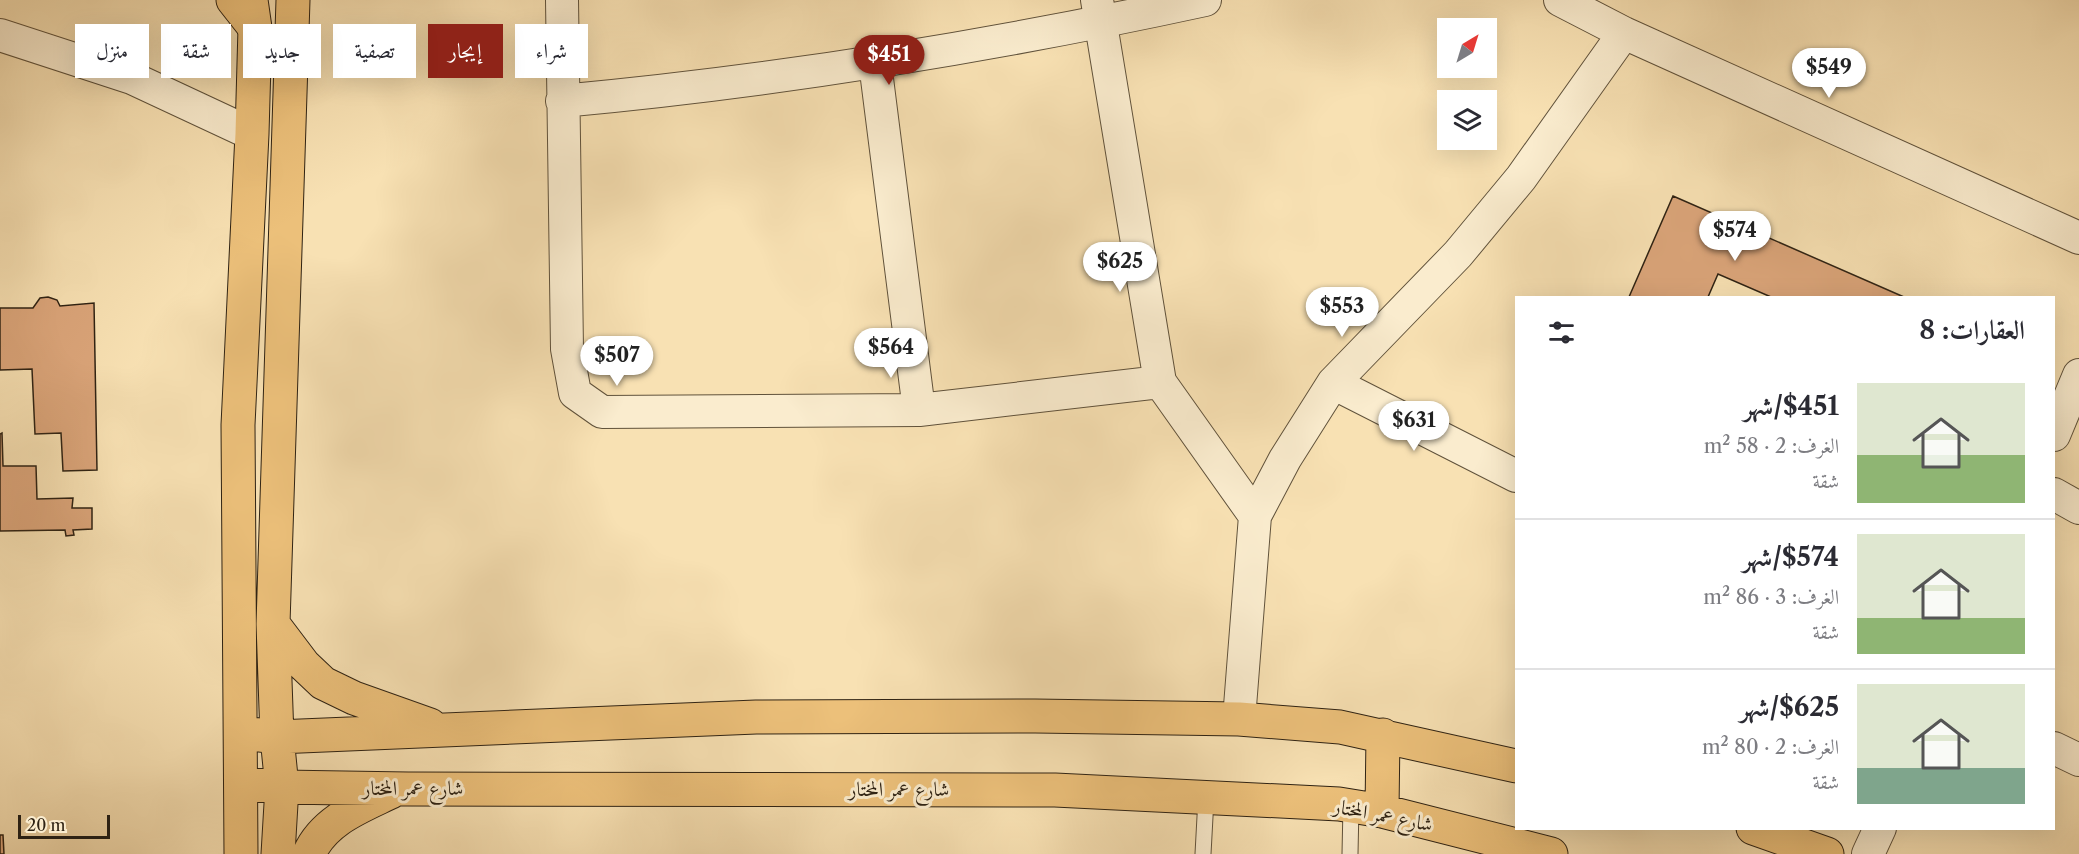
<!DOCTYPE html>
<html lang="ar">
<meta charset="utf-8">
<style>
:root{--surface:#fff;--page:#f2f2f3;--text:#2b2b33;--muted:#7c7c81;--line:#e1e1e2;--accent:#8f2418}
body{margin:0;font-family:"Libre Caslon Text",Amiri,serif;background:var(--page);color:var(--text);direction:rtl;height:100vh;display:flex;flex-direction:column;font-size:22px;white-space:nowrap}
*{box-sizing:border-box;margin:0}
p{font-size:20px;color:var(--muted)}
.icon{flex:none;width:33px;height:33px;fill:none;stroke:currentColor;stroke-width:2;stroke-linecap:round;stroke-linejoin:round}
.map{position:relative;flex:1;overflow:hidden;direction:ltr}
.details{position:absolute;left:1515px;top:296px;width:540px;height:534px;display:flex;flex-direction:column;background:var(--surface);border-radius:0px;box-shadow:0 6px 24px #0002;direction:rtl}
.details>*{flex:none}
.hud{position:absolute;left:18px;top:24px;width:570px;height:54px;direction:rtl;display:flex;gap:12px}
.needle{width:39px;rotate:38deg}
.fabs{position:absolute;left:1437px;top:18px;display:grid;gap:12px}
.fabs a{display:grid;place-items:center;width:60px;height:60px;border-radius:0px;background:var(--surface);box-shadow:0 6px 24px #0002;font-size:30px}
.scale{position:absolute;left:18px;bottom:15px;width:92px;box-sizing:border-box;padding-left:6px;border:3px solid #2e2213;border-top:0;font-size:16px;line-height:21px;white-space:nowrap;color:#2e2213;-webkit-text-stroke:4px #faecce;paint-order:stroke}
.price{position:absolute;translate:-50% -51px;padding:0 14px;border-radius:21px;background:#fff;color:#222;font-size:20px;line-height:39px;filter:drop-shadow(0 2px 3px #0008)}
.price::after{content:'';position:absolute;left:50%;top:36px;width:18px;height:14px;margin-left:-9px;background:inherit;clip-path:polygon(0 0,100% 0,50% 100%)}
.price.current{background:var(--accent);color:#fff}
ul{padding:0;list-style:none}
li{display:flex;align-items:center;gap:18px;height:150px;padding:0 30px}
li+li{border-top:2px solid var(--line)}
li span{display:grid;place-items:center;flex:none;width:168px;height:120px;border-radius:0px;color:#555}
li>.icon{margin-inline-start:auto}
span .icon{width:72px;height:72px;fill:#fffc;stroke-width:1}
li b{font-size:26px}
h2{display:flex;justify-content:space-between;align-items:center;height:72px;padding:0 30px;font-size:26px}
.pill{padding:0 21px;border-radius:0px;background:var(--surface);box-shadow:0 6px 24px #0002;font-size:21px;line-height:54px}
.pill.current{background:var(--accent);color:#fff}
.map>svg:first-child{display:block}
.building{fill:#dba57a;stroke:#2e2213;stroke-width:1.5}
.lines{fill:none;stroke-linecap:round;stroke-linejoin:round}
.service-casing{stroke:#60523b;stroke-width:17}
.minor-casing{stroke:#60523b;stroke-width:34}
.primary-casing{stroke:#2e2213;stroke-width:35}
.trunk-casing{stroke:#2e2213;stroke-width:35}
.service{stroke:#faecce;stroke-width:15}
.minor{stroke:#faecce;stroke-width:32}
.primary{stroke:#ecc07a;stroke-width:33}
.trunk{stroke:#ecc07a;stroke-width:33}
.labels{text-anchor:middle;stroke-width:6;stroke-linejoin:round;paint-order:stroke}
.street-label{font-size:20px;fill:#2e2213;stroke:#faecce}
</style>
<div class="map">
<svg width="2079" height="854" viewBox="0 0 2079 854">
<rect width="100%" height="100%" fill="#f8e1b3"/>
<filter id="stains"><feTurbulence type="fractalNoise" baseFrequency=".00333" numOctaves="4"/><feColorMatrix values="0 0 0 0 .2 0 0 0 0 .09 0 0 0 0 .02 0 0 0 .5 -.17"/></filter>
<radialGradient id="worn" r=".72"><stop offset=".6" stop-color="#630" stop-opacity="0"/><stop offset="1" stop-color="#630" stop-opacity=".3"/></radialGradient>
<path class="building" d="M1673,196L1904,297H1771L1718,274L1708,297H1629Z
M48,297L57,300L60,306L94,303L97,470L63,471L61,433L35,434L32,369L0,370V308H33L40,298Z
M2,433L3,466H36L37,499L73,498L72,508H92V529L73,530L74,535L66,536L65,530L0,531V434Z
M0,835H3L4,854H0Z"/>
<g class="lines">
<defs>
<path id="service" d="M1203,854L1206,798
M1350,854L1351,806"/>
<path id="minor" d="M562,0L567,349L575,393L602,412L919,410
M1097,0L1160,382L1255,516
M1560,0L1624,33L2079,238
M0,35L132,78L252,134
M875,63L919,410L1160,382
M562,101C778,81 993,46 1205,0
M1333,383L1516,476
M2054,435L2079,375
M2054,494L2079,508
M1239,719L1255,516L1285,459L1333,383L1458,254L1521,178L1624,33
M2054,748L2079,760
M1868,854L1880,828"/>
<path id="primary" d="M273,624L304,665L323,683L354,698L430,725
M241,733L277,737L756,717L1035,716L1239,719L1340,727L1516,766
M241,783L282,787L408,789L1055,790L1339,804L1382,811L1551,854
M1382,811L1383,735
M1753,828L1827,854
M241,854L238,425L252,134L255,28L251,0
M278,854L282,787L277,737L273,624L293,0
M309,854C324,820 360,807 391,792"/>
<path id="trunk" d="M233,0L255,28"/>
</defs>
<use href="#service" class="service-casing"/>
<use href="#minor" class="minor-casing"/>
<use href="#primary" class="primary-casing"/>
<use href="#trunk" class="trunk-casing"/>
<use href="#service" class="service"/>
<use href="#minor" class="minor"/>
<use href="#primary" class="primary"/>
<use href="#trunk" class="trunk"/>
</g>
<g class="labels">
<g class="street-label">
<text x="413" y="795">شارع عمر المختار</text>
<text x="899" y="796">شارع عمر المختار</text>
<text transform="translate(1383 815) rotate(11)" y="7">شارع عمر المختار</text>
</g>
</g>
<rect width="100%" height="100%" filter="url(#stains)"/>
<rect width="100%" height="100%" fill="url(#worn)"/>
</svg>
<div class="fabs">
<a><svg class="needle" viewBox="-14 -14 28 28"><path d="M0-13l5 13h-10z" fill="#e53935"/><path d="M0 13l5-13h-10z" fill="#7c7c81"/></svg></a>
<a><svg class="icon" aria-label="layers" viewBox="0 0 24 24"><path d="M12 4l9 5-9 5-9-5zM3 14l9 5 9-5"/></svg></a>
</div>
<div class="scale">20 m</div>
<b class="price current" style="left:889px;top:86px">$451</b>
<b class="price" style="left:1829px;top:99px">$549</b>
<b class="price" style="left:1735px;top:262px">$574</b>
<b class="price" style="left:1120px;top:293px">$625</b>
<b class="price" style="left:1342px;top:338px">$553</b>
<b class="price" style="left:891px;top:379px">$564</b>
<b class="price" style="left:617px;top:387px">$507</b>
<b class="price" style="left:1414px;top:452px">$631</b>
<div class="hud">
<a class="pill">شراء</a>
<a class="pill current">إيجار</a>
<a class="pill">تصفية</a>
<a class="pill">جديد</a>
<a class="pill">شقة</a>
<a class="pill">منزل</a>
</div>
<section class="details">
<h2>العقارات: 8<svg class="icon" aria-label="filters" viewBox="0 0 24 24"><path d="M4 7h16M4 17h16"/><circle cx="9" cy="7" r="2"/><circle cx="15" cy="17" r="2"/></svg></h2>
<ul>
<li><span style="background:linear-gradient(#dfe7d0 60%,#8fb573 0)"><svg class="icon" aria-label="home" viewBox="0 0 24 24"><path d="M3 11l9-7 9 7M6 9v11h12V9"/></svg></span><div><b>$451/شهر</b><p>الغرف: 2 · 58 m²</p><p>شقة</p></div></li>
<li><span style="background:linear-gradient(#dfe7d0 70%,#8fb573 0)"><svg class="icon" aria-label="home" viewBox="0 0 24 24"><path d="M3 11l9-7 9 7M6 9v11h12V9"/></svg></span><div><b>$574/شهر</b><p>الغرف: 3 · 86 m²</p><p>شقة</p></div></li>
<li><span style="background:linear-gradient(#dfe7d0 70%,#7fa58c 0)"><svg class="icon" aria-label="home" viewBox="0 0 24 24"><path d="M3 11l9-7 9 7M6 9v11h12V9"/></svg></span><div><b>$625/شهر</b><p>الغرف: 2 · 80 m²</p><p>شقة</p></div></li>
</ul>
</section>
</div>
